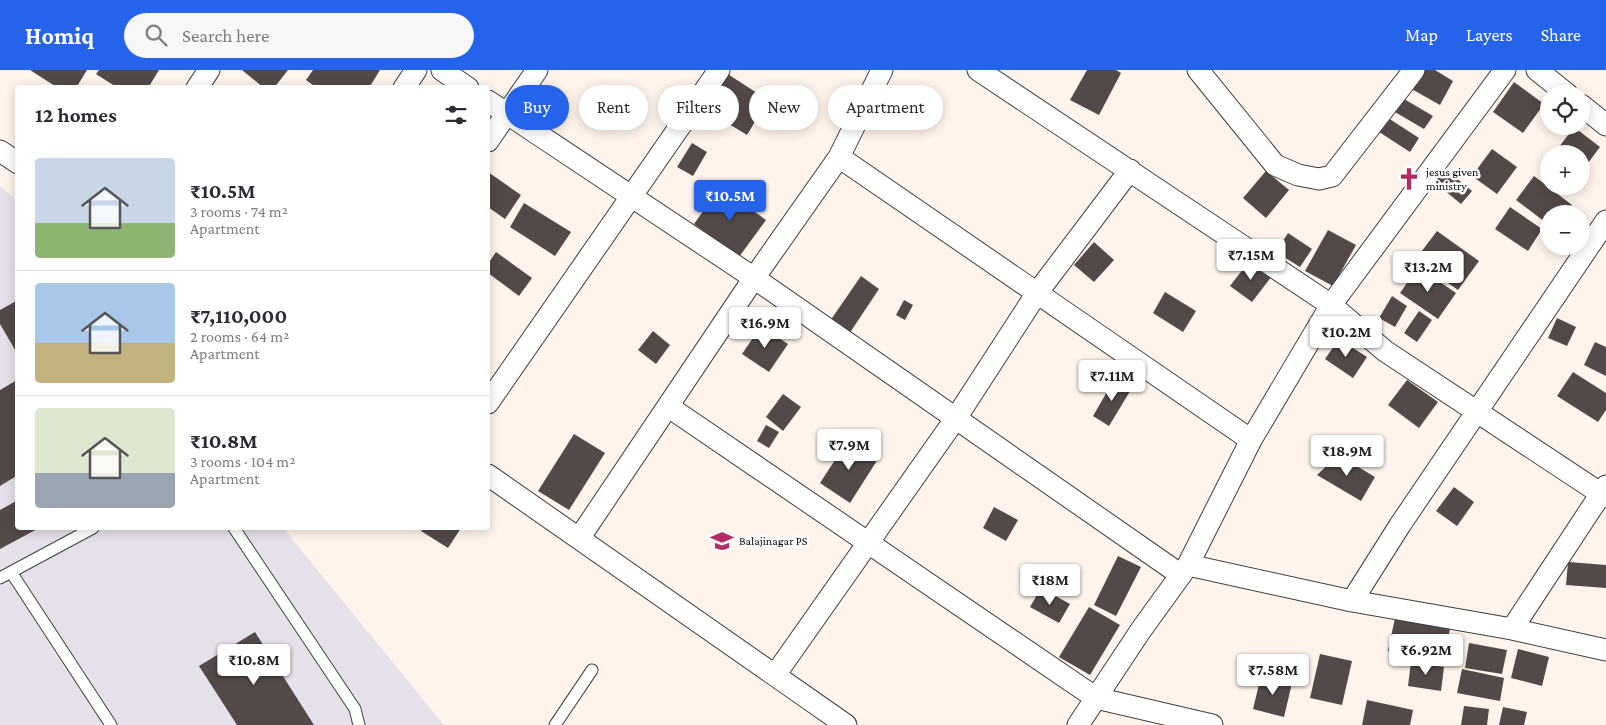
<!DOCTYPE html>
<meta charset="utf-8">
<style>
:root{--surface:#fff;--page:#f7f7f7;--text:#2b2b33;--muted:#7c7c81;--line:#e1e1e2;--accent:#2563eb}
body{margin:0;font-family:"Crimson Pro",serif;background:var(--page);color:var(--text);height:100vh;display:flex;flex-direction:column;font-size:19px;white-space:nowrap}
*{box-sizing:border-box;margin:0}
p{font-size:16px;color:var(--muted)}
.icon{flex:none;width:28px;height:28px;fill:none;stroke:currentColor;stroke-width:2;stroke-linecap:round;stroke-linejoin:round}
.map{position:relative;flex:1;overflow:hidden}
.sheet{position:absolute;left:15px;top:15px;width:475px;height:445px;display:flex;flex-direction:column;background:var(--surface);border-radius:5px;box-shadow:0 2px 12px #0003}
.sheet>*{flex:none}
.top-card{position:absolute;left:505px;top:15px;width:475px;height:45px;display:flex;gap:10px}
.controls{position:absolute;left:1540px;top:15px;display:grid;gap:10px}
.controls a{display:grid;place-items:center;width:50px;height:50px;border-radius:50%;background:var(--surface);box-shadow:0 2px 12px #0003;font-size:25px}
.price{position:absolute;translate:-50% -42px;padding:0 11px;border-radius:5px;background:#fff;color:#222;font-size:16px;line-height:32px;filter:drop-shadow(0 1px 2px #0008)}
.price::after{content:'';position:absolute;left:50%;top:30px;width:15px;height:11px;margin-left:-8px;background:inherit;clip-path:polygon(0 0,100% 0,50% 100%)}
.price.active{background:var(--accent);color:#fff}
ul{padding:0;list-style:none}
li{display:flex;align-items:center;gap:15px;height:125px;padding:0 20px}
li+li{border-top:1px solid var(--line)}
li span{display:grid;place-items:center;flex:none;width:140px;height:100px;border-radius:5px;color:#555}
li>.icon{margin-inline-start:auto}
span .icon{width:60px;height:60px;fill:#fffc;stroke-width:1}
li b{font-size:21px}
h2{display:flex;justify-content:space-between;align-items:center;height:60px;padding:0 20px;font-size:21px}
.tag{padding:0 18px;border-radius:22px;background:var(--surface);box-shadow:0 2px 12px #0003;font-size:18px;line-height:45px}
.tag.active{background:var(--accent);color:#fff}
header{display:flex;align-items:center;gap:30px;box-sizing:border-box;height:70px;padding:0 25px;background:var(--accent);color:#fff}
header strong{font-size:24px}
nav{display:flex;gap:28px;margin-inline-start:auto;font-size:18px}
.search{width:350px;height:45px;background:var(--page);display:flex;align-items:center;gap:12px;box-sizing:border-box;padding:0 18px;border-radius:28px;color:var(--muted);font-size:19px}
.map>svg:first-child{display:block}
.industrial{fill:#e6e0ea}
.building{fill:#534949}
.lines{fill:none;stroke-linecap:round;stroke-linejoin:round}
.lane-casing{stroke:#3f3f3f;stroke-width:13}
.street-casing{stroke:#3f3f3f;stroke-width:23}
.lane{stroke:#fff;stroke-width:11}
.street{stroke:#fff;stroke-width:21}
.labels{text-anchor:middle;stroke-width:5;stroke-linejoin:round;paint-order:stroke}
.poi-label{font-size:12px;fill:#0c0c0c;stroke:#fff;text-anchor:start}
</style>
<header>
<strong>Homiq</strong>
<div class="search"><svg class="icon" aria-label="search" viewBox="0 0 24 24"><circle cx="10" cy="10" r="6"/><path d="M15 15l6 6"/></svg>Search here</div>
<nav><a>Map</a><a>Layers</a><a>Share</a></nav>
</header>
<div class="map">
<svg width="1606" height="655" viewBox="0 0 1606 655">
<rect width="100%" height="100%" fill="#fef4eb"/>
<path class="industrial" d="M0,116L17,131L18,458H283L444,655H0Z"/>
<path class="building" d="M30,0H87L76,18H58Z
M99,0H159L148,18H118L96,4Z
M242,0H288L274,18H264Z
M313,0H380L369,18H317L306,10Z
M1087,0H1116L1121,3L1099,45L1070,30Z
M1418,0H1435L1453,11L1440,35L1408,17Z
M723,1L768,30L747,65L701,37Z
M1514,12L1544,34L1523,63L1493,42Z
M1404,29L1433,46L1424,59L1388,38Z
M1382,44L1419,68L1410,82L1373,58Z
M1574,57L1600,77L1585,97L1581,95V84H1567L1559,77Z
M692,73L707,82L693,106L677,97Z
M1492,79L1517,97L1497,124L1472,106Z
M1444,98L1472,121L1461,134L1433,111Z
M1266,101L1289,120L1266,148L1243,128Z
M488,102L521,125L505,149L488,137Z
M1534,106L1572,135L1565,144H1549V155L1516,130Z
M720,117L766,150L739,187L694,154Z
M524,133L571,162L555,186L510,157Z
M1510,137L1542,159L1528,181L1495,159Z
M1328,160L1356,175L1333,216L1305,201Z
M1437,161L1479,191L1458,220L1415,190Z
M1288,163L1312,179L1300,197L1276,182Z
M1094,172L1114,190L1094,212L1074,195Z
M496,182L532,208L519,226L488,203V194Z
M1250,190L1272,206L1252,232L1230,216Z
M1418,197L1456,223L1438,249L1400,223Z
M861,206L879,219L849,264L830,251Z
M1165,222L1196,241L1183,262L1153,243Z
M1392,226L1407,236L1395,257L1379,248Z
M18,230V285L0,254V240Z
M904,230L913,235L905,250L896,245Z
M1419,241L1432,250L1417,272L1404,263Z
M1557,248L1576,257L1567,276L1548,268Z
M761,256L788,274L769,302L742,284Z
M653,261L670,275L656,294L638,280Z
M1339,269L1367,287L1353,308L1325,289Z
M1595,272L1606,277V306L1584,295Z
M1573,302L1606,323V340L1598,352L1557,326Z
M1115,308L1132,318L1109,356L1093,346Z
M17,310L18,405L0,416V320Z
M1407,310L1438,332L1419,358L1388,335Z
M783,324L801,337L783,361L766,347Z
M766,355L779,362L769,378L757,371Z
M574,364L605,383L569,440L538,421Z
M848,370L878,389L850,433L820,413Z
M1338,385L1375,407L1361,431L1317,405Z
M1454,417L1474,432L1457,456L1436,441Z
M18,430V458H39L0,479V440Z
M994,437L1018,450L1006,471L983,458Z
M423,458H461L448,478L421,461Z
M1118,486L1141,497L1116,546L1094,535Z
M1568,492L1606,495V518L1566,515Z
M1041,518L1070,534L1059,553L1030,537Z
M1089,537L1120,555L1090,605L1059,587Z
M1395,548L1450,559L1443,592L1388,581Z
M255,562L314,655H237L199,596Z
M1469,573L1507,580L1502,604L1465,598Z
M1518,579L1549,587L1542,616L1511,608Z
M1320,584L1352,591L1342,635L1310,628Z
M1411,592L1444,597L1441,621L1408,616Z
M1462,599L1504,608L1500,631L1457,623Z
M1261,606L1292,613L1284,647L1253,639Z
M1367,630L1413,640L1410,655H1362Z
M1464,636L1489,639L1487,655H1461Z
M1503,637L1527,642L1524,655H1499Z"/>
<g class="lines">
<defs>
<path id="lane" d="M234,458L355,639L359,655
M11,502L111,655
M0,508L93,458
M555,655L592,600"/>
<path id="street" d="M442,0L468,18
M978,0L1331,235L1385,281L1606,427
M1198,0L1275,95L1298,105L1319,109L1332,106L1414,0
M1537,0L1567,24
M197,18L209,0
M404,18L416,0
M488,31L754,208L1181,505
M1581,35L1606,55
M488,71L537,0
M0,81L18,93
M839,87L1251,370
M488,333L719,0
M669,337L1096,628L1212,655
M488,405L846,655
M580,467L754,208L839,87L882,0
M1188,495L1352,531L1512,559L1606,580
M1352,531L1400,455L1606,151
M1512,559L1606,416
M775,605L956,348L1037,223L1130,100
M1078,655L1141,560L1188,495L1251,370L1331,235L1505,0"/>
</defs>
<use href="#lane" class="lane-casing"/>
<use href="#street" class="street-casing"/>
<use href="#lane" class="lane"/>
<use href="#street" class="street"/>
</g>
<defs>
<symbol id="church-bare" viewBox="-9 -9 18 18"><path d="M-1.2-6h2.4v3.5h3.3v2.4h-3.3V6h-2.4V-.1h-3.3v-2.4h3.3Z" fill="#b22e62" stroke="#fff" stroke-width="2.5" paint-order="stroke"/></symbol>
<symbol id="school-bare" viewBox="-9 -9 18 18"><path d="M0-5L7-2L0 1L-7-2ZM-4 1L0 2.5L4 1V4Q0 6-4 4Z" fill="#b22e62" stroke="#fff" stroke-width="2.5" paint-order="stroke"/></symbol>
</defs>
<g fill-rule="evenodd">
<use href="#church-bare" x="1393" y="93" width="32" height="32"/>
<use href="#school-bare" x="706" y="455" width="32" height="32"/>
</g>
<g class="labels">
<g class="poi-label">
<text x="1426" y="106">jesus given<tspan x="1426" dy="14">ministry</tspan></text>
<text x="739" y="475">Balajinagar PS</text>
</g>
</g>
</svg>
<div class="controls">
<a><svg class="icon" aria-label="locate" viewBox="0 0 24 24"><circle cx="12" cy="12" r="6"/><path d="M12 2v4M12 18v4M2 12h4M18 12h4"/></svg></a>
<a>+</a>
<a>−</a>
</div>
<b class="price active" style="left:730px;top:152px">₹10.5M</b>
<b class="price" style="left:1251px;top:211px">₹7.15M</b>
<b class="price" style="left:1428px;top:223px">₹13.2M</b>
<b class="price" style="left:765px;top:279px">₹16.9M</b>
<b class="price" style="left:1346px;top:288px">₹10.2M</b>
<b class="price" style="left:1112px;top:332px">₹7.11M</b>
<b class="price" style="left:849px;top:401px">₹7.9M</b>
<b class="price" style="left:1347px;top:407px">₹18.9M</b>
<b class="price" style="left:1050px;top:536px">₹18M</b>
<b class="price" style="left:1426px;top:606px">₹6.92M</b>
<b class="price" style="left:254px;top:616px">₹10.8M</b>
<b class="price" style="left:1273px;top:626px">₹7.58M</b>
<div class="top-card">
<a class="tag active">Buy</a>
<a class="tag">Rent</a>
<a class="tag">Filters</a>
<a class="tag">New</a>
<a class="tag">Apartment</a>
</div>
<section class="sheet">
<h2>12 homes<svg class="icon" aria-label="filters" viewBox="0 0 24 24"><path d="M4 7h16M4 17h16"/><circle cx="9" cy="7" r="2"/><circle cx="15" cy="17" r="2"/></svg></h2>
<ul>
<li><span style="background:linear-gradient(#c9d6e8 65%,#8fb573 0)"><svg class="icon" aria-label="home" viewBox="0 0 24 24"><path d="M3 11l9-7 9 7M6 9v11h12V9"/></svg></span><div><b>₹10.5M</b><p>3 rooms · 74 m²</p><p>Apartment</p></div></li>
<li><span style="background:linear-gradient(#a9c7e8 60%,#c2b280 0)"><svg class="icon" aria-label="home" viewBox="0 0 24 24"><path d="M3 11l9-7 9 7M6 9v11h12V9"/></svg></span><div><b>₹7,110,000</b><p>2 rooms · 64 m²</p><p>Apartment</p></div></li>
<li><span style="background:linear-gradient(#dfe7d0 65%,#9aa5b1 0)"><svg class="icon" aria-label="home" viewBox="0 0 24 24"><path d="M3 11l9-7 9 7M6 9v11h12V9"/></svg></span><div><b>₹10.8M</b><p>3 rooms · 104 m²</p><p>Apartment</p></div></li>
</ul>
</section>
</div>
